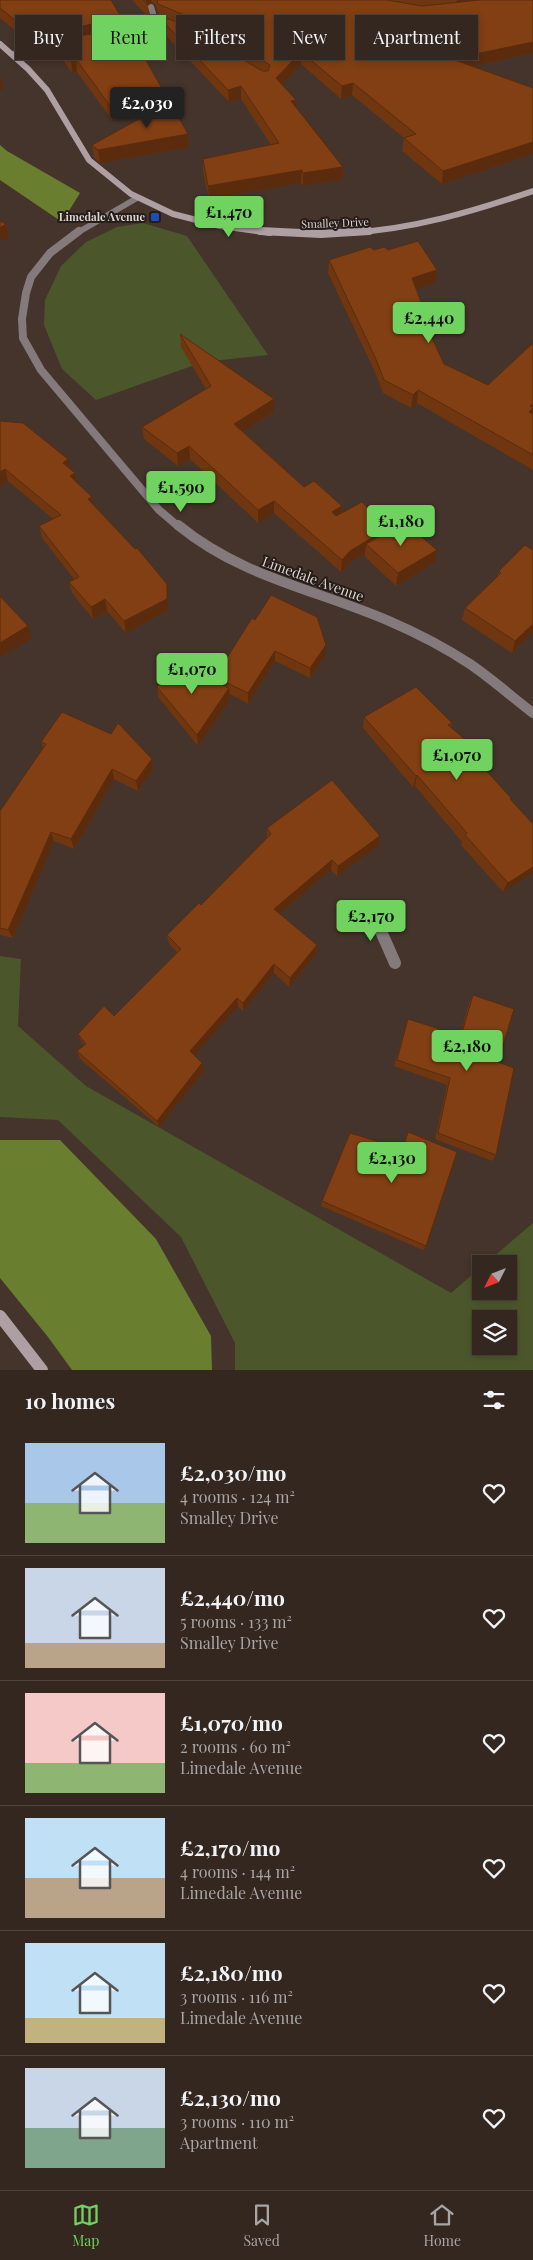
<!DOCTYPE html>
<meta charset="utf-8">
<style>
:root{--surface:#332720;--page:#3e332d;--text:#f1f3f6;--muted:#a9a5a5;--line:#4e443e;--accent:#70d35f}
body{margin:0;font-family:"Playfair Display",serif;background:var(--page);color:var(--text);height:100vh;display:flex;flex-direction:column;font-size:19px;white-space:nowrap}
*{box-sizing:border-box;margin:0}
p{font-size:16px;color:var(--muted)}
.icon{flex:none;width:28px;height:28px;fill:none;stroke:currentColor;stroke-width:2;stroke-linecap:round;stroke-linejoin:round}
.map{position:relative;height:1370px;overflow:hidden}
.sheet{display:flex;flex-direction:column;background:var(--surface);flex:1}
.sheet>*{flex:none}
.guide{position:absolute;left:15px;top:15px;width:504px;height:45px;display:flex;gap:10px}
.needle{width:32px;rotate:228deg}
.fabs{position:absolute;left:472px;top:1255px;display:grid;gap:10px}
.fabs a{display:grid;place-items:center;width:45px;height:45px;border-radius:0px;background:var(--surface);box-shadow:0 2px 8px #0003,0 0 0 1px var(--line);font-size:25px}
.price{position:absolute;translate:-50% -42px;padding:0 11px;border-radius:5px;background:var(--accent);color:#111;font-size:16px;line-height:32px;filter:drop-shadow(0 1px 2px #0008)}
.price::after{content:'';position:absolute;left:50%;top:30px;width:15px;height:11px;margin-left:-8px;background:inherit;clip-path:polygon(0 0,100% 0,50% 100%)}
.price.selected{background:#222;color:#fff}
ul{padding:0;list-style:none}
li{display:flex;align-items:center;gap:15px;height:125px;padding:0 25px}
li+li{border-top:1px solid var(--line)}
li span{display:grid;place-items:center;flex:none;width:140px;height:100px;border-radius:0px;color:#555}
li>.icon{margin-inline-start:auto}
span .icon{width:60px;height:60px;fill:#fffc;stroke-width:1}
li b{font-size:21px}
h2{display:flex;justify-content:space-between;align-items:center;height:60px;padding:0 25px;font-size:21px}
.chip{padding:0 18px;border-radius:0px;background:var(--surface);box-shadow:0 2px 8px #0003,0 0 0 1px var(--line);font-size:18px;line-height:45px}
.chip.selected{background:var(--accent);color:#111}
.tab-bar{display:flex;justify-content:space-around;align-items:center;height:70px;border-top:1px solid var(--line);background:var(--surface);font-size:14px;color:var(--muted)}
.tab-bar a{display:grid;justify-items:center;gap:2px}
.tab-bar .selected{color:var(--accent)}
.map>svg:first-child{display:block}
.green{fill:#4b572b;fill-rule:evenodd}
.forest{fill:#6a7e2f}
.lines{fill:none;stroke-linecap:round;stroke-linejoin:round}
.street-far3{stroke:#847a7c;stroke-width:6}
.street-far2{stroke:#847a7c;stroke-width:8}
.street-far1{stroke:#847a7c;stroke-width:10}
.street{stroke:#847a7c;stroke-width:12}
.secondary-far2{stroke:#ae9fa2;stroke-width:6}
.secondary-far1{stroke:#ae9fa2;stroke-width:8}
.secondary{stroke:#ae9fa2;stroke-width:12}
.wall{fill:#6f3610}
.shaded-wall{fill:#5a2c0d}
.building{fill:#813f13;stroke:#5a2c0d}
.transit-dot{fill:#1a4fb4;stroke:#251d19;stroke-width:2}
.labels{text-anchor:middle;stroke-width:4;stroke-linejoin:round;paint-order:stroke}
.far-poi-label{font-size:11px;font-weight:bold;fill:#ddd3cd;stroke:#251d19;text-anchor:end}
.far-street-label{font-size:11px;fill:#ddd3cd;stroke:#251d19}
.street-label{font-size:14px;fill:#ddd3cd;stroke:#251d19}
</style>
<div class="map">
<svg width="533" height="1370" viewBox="0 0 533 1370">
<rect width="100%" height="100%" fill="#44342b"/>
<path class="green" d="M143,223L187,236L268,355L203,362L96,400L62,369L44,325L45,300L61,266L86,242L117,227Z
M0,956L21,959L18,1026L86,1086L451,1293L481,1267V1291H509V1264H485L533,1223V1370H235V1343L181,1237L58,1120L0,1117ZM481,1319H509V1346H481Z"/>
<path class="forest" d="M0,145L7,151L80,193L62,222L0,180Z
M0,1140H60L156,1239L211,1336L212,1370H72L48,1337L0,1278Z"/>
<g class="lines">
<path class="street-far3" d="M118,35L148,25L155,20L151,7
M13,54L69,44
M77,233L137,198"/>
<path class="street-far2" d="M79,231L50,253L31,277L26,293L22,319L23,338L41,370L159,510L179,527"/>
<path class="street-far1" d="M178,525C243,578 315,589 389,621C417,633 444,647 470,664C492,679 512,697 533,713"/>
<path class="street" d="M372,911L395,963"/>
<path class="secondary-far2" d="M0,44L28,69L47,90L89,160L131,194L173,214L220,226L270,233
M348,233C414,229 471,212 533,191"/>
<path class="secondary-far1" d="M260,231L321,234L369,231"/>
<path class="secondary" d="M0,1316L42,1370"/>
</g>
<path class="wall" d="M0,0L122,26L169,101V102L188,134L189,147L100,163L94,157L92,145L139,119L124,121L122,117L112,120L77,72L72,73L58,52L57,43H52L45,34L27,40L0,18Z
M132,0H533V53L473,66L533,88V154L442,184L402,151L404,138L352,95L341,99L301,64L282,84L296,107L343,167L342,179L303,186L301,183L209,199L203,171V159L271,145L241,99L229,102L157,26L156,14L159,15L156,5L152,2L148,5L149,18Z
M374,250H388L435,283L416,289L424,310L423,318L444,364L488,385L533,343V470L417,403L411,408L383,393L374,370L328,273L329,260Z
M180,334L274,399V412L243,431L304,487L342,506V513L388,528V532L437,550L435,562L396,586L365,557V553L349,563L341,572L274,513L258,523L190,459L178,466L144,439L142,427L206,389L181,347Z
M0,421L75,473L77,484L93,504L168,596V610L126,633L107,611L93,619L72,593L69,582L74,579L42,538L39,526L53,519L8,481L0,487Z
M525,545L533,632L512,653L462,620L465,608L497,577L499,571Z
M252,618L325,656L310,678L275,661L248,704L230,694V700L198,746L159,698L157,687L216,682L215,677Z
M364,717L452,723L451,727L466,748L511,798V800L533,824L503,892L461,845L462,842L415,786L413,787L363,728Z
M41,742L152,759L153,769L138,791L114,779L74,849L54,841L13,938L0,935V811L43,748Z
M267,828L378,846L337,876L331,870L279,914L317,945L316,954L289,987L274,973L243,1011L238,1006L194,1055L204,1071L159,1127L80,1059L77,1051L84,1045L81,1041L78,1034L114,1016L177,952L169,944L167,935L201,905L267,839Z
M473,995L498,1062L496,1155L492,1161L435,1139L447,1085L394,1066L408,1019L460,1036L469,1003Z
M408,1132L426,1246L423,1250L321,1206L322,1201L402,1148Z"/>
<path class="shaded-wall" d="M146,0H151L152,2L148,5Z
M457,0H485L456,6Z
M121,17L122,29L56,40L57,43H52L50,31Z
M43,22L45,34L27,40L25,28Z
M533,42V53L450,71L452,59Z
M301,52V64L276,91V78Z
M76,59L77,72L72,73L71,60Z
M0,77H1L4,90H0Z
M353,83L352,95L341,99L342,86Z
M241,86V99L229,102L228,90Z
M296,100V112L291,101Z
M169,101L170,113L124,121L122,108Z
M120,105L122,117L112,120L111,107Z
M188,134L189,147L100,163L98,150Z
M533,142V154L442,184L443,171Z
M343,167L342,179L303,186V173Z
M302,170L301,183L209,199L208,186Z
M6,224L9,237L0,241V228Z
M437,270L435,283L411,291L412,278Z
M418,390L417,403L411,408L413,395Z
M274,399V412L235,436L234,424Z
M533,404V414L530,420L529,411L530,406Z
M189,446L190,459L178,466L177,453Z
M68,459L71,471L63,463Z
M5,469L8,481L0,487V472Z
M75,473L78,485L70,476Z
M92,497L94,510L88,499Z
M274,501V513L258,523V510Z
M342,506L341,518L331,524L332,512Z
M388,528L386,540L366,544L365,553L349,563L341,572L342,560L350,551Z
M437,550L435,562L396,586L398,573Z
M167,584L168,596V610L126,633L124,621Z
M105,599L107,611L93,619L91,607Z
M533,624V632L512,653L515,641Z
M28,626L32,638L0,657V643Z
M326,645L325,656L310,678V668Z
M275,651V661L248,704V693Z
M229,688L230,700L198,746L197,735Z
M468,742L465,753L463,745Z
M152,759L153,769L138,791L136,781Z
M112,769L114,779L74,849L71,839Z
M417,775L415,786L413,787L416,776Z
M51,832L54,841L13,938L8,930Z
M380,836L378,846L337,876L338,866Z
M332,860L331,870L273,919L274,909Z
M533,867V873L503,892L508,883Z
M317,945L316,954L289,987L290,978Z
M274,964V973L243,1011V1003Z
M237,998L238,1006L191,1059L190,1051Z
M202,1063L204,1071L159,1127L157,1121Z"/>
<path class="building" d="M0,0H111L121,17L83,26L50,31L43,22L25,28L0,8Z
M143,0H146L148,5Z
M157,0H387L422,6L480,0H533V42L452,59L533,88V142L443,171L404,138L416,134L353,83L342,86L301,52L276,78L296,100L291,101L343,167L303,173L302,170L208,186L203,159L279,143L241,86L228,90L156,14L196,30L262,71H268L270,65L201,22L158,4Z
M126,25L169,101L122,108L120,105L111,107L76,59L71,60L56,40L103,32Z
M170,102L188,134L98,150L92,145Z
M0,221L6,224L0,228Z
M418,241L437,270L412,278L424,310H419L444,364L488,385L533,343V404L530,406L533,407V408L529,412L533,414V455L418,390L413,395L384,380L375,357L329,260L370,247L374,250L384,247L388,250Z
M180,334L274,399L234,424L304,487L314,481L342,506L332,512L336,516L362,502L388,528L350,551L342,560L274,501L258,510L189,446L177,453L142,427L211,386Z
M0,421L23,423L68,459L63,463L75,473L70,476L92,497L88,499L135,549L137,548L167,584V599L124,621L105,599L91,607L69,582L79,577L39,526L61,515L5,469L0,472Z
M404,522L437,550L398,573L366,544Z
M525,545L533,550V624L515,641L465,608L501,573L499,571Z
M271,595L317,617L326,645L310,668L275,651L248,693L215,677L252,618L255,620Z
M0,596L28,626L0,643Z
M176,663L229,688L197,735L157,687Z
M416,687L452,723L448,725L468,742L463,745L511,798L510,799L533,824V867L508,883L465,835L467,833L417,775L416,776L364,717Z
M62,712L111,734L118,723L152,759L136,781L112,769L71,839L51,832L8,930L0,928V811L46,744L41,742Z
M332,780L380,836L338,866L332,860L274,909L317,945L290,978L274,964L243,1003L237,998L190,1051L202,1063L157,1121L77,1051L86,1044L78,1034L104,1006L114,1016L181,949L167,935L199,903L201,905L271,834L267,828Z
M473,995L514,1009L498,1062L514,1068L496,1155L438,1133L450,1078L397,1060L408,1019L461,1036Z
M408,1132L457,1152L426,1246L322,1201L350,1133L403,1149Z"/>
<rect class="transit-dot" x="150" y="212" width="10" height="10" rx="2.5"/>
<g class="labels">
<g class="far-poi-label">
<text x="145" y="221">Limedale Avenue</text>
</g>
<g class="far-street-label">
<text transform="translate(335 223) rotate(-2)" y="4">Smalley Drive</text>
</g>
<g class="street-label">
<text transform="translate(313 579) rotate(20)" y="5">Limedale Avenue</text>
</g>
</g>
</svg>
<div class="fabs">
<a><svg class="needle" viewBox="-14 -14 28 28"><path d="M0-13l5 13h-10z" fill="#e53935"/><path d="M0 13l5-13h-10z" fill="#a9a5a5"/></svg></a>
<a><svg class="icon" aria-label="layers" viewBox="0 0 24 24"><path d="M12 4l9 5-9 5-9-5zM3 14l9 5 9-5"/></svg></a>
</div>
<b class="price selected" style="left:147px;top:129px">£2,030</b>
<b class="price" style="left:229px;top:238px">£1,470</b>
<b class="price" style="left:429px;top:344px">£2,440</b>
<b class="price" style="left:181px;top:513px">£1,590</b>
<b class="price" style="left:401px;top:547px">£1,180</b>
<b class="price" style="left:192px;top:695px">£1,070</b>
<b class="price" style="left:457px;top:781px">£1,070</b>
<b class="price" style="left:371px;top:942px">£2,170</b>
<b class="price" style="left:467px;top:1072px">£2,180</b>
<b class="price" style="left:392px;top:1184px">£2,130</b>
<div class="guide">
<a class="chip">Buy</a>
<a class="chip selected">Rent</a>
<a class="chip">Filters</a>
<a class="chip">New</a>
<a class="chip">Apartment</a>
</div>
</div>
<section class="sheet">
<h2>10 homes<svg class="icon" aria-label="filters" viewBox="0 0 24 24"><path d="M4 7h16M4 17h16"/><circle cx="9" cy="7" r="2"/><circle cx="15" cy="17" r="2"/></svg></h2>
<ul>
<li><span style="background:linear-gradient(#a9c7e8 60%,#8fb573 0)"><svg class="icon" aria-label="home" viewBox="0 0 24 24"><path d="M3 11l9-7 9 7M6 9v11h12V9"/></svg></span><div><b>£2,030/mo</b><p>4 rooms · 124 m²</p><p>Smalley Drive</p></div><svg class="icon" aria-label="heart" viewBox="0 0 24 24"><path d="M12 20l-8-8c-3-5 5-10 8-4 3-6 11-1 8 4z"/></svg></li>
<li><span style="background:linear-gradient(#c9d6e8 75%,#b9a48a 0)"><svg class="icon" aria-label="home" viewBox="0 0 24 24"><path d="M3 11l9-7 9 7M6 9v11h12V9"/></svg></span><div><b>£2,440/mo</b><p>5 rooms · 133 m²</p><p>Smalley Drive</p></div><svg class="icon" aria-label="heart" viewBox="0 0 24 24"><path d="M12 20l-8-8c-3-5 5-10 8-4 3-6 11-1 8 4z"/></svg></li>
<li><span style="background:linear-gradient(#f6c9c9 70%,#8fb573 0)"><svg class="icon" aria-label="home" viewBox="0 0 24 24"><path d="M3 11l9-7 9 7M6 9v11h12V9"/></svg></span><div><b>£1,070/mo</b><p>2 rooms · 60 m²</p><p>Limedale Avenue</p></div><svg class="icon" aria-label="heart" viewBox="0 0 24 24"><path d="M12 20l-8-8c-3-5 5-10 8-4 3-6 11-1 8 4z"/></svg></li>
<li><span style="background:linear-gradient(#bfe0f5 60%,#b9a48a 0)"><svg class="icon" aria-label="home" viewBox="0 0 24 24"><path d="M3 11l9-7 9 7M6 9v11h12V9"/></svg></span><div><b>£2,170/mo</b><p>4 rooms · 144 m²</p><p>Limedale Avenue</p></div><svg class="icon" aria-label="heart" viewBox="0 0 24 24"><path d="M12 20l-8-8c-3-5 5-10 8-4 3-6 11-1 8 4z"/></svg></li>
<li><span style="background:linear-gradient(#bfe0f5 75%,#c2b280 0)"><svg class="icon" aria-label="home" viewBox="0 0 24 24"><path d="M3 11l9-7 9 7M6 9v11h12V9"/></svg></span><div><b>£2,180/mo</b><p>3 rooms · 116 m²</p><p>Limedale Avenue</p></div><svg class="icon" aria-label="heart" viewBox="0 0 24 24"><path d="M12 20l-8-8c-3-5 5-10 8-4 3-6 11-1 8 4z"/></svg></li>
<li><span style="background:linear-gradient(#c9d6e8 60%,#7fa58c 0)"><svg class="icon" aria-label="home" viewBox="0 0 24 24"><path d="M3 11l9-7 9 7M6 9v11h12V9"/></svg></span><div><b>£2,130/mo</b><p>3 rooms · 110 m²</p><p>Apartment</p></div><svg class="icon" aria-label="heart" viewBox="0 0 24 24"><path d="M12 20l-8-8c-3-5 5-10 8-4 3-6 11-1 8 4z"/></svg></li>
</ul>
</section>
<nav class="tab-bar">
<a class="selected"><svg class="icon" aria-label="map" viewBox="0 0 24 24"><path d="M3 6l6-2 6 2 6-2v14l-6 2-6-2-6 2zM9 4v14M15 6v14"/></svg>Map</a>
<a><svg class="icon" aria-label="saved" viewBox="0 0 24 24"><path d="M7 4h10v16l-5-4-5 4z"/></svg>Saved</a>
<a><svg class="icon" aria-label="home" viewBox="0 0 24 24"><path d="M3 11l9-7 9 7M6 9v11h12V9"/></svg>Home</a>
</nav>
